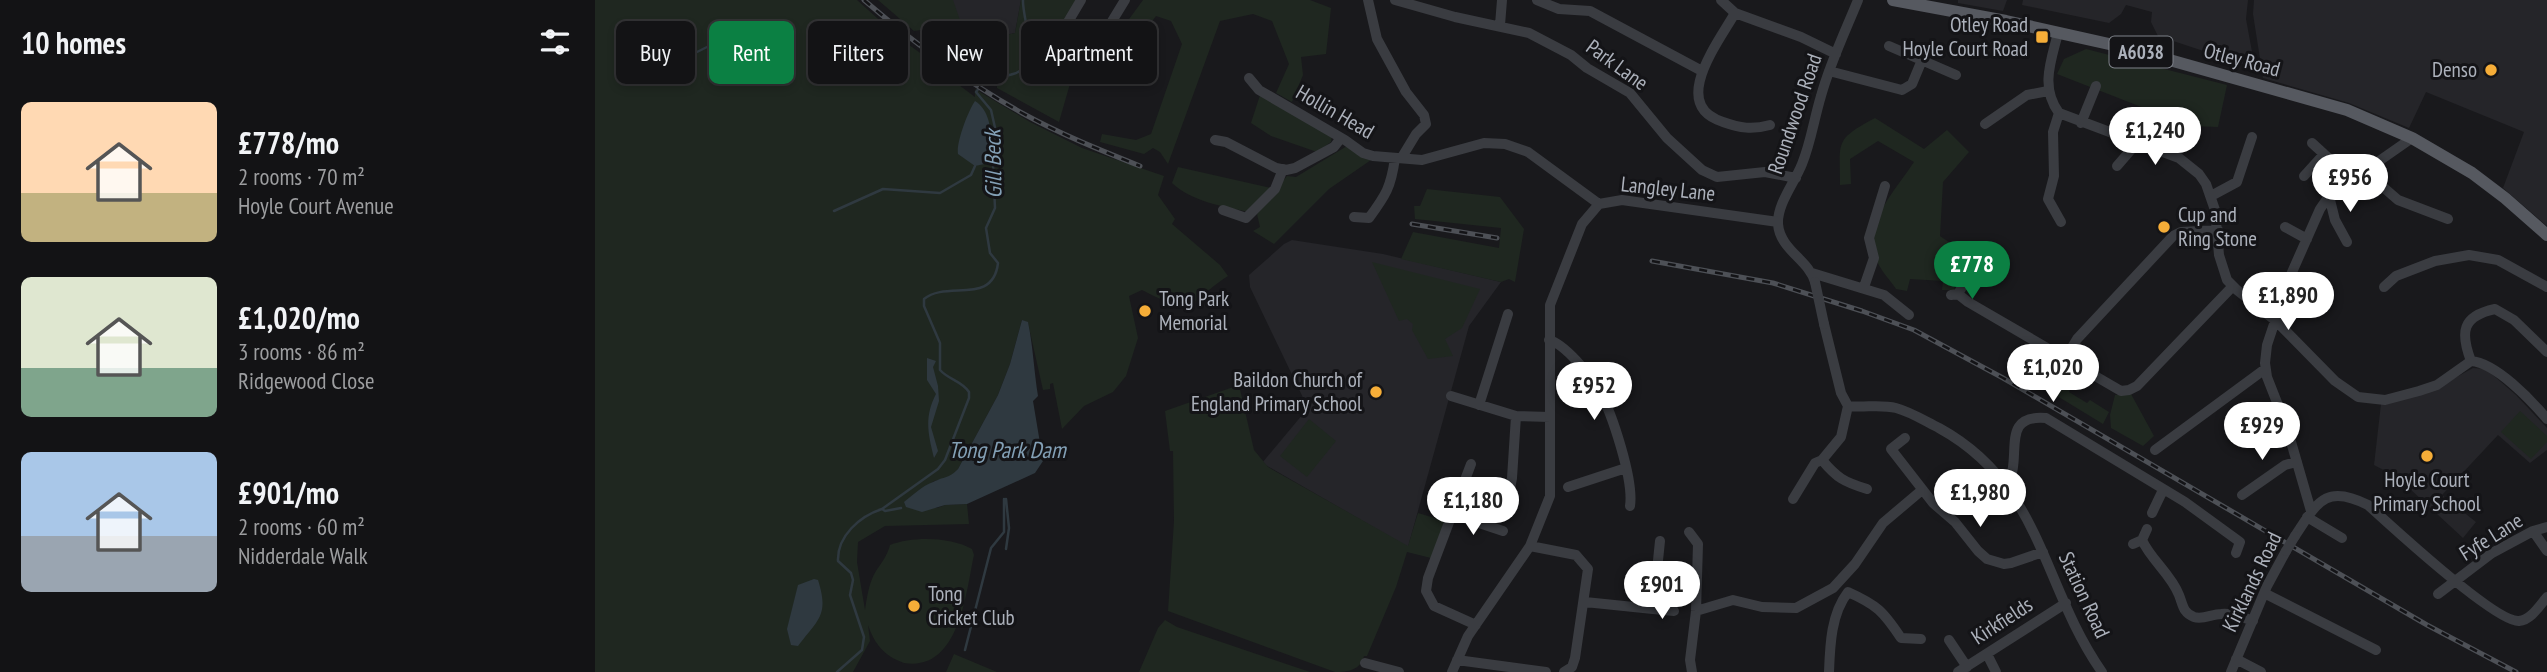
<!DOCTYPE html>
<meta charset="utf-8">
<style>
:root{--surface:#131315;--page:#1c1c1e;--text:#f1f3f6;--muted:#9d9ea0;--line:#323234;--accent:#0b8043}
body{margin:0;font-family:"PT Sans Narrow",sans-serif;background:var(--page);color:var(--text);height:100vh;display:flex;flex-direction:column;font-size:26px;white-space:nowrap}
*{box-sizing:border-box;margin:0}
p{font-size:23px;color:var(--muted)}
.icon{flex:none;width:38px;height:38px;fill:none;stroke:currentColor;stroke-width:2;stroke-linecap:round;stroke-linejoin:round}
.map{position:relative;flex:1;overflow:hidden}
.drawer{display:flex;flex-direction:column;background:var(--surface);width:595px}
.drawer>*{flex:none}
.top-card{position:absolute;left:21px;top:21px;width:665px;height:63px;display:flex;gap:14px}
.price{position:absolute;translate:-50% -60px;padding:0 16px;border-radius:24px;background:#fff;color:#222;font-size:23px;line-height:46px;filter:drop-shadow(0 2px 4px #0008)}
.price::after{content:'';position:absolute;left:50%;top:42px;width:21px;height:16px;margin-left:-10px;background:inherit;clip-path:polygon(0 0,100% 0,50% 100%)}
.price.on{background:var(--accent);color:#fff}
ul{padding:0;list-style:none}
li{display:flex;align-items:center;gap:21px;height:175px;padding:0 21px}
li span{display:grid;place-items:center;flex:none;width:196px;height:140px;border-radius:10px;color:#555}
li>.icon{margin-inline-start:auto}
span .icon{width:84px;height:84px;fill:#fffc;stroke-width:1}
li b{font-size:30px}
h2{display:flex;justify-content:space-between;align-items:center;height:84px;padding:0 21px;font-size:30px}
.tag{padding:0 24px;border-radius:10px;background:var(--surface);box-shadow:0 4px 10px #0003,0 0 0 2px var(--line);font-size:24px;line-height:63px}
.tag.on{background:var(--accent);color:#fff}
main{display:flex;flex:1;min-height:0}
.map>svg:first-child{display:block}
.built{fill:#252529}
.green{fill:#1f2720}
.water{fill:#2f3940}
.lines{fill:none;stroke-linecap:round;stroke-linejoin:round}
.stream{stroke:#2f3940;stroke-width:2.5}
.minor{stroke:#3a3c41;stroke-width:10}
.major{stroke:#565960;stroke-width:12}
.rail-casing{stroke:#4d5056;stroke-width:5}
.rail{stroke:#141417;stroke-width:2.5;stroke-dasharray:8;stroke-linecap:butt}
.minor-bridge{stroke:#3a3c41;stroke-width:10}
.poi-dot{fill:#f5ad38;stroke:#141417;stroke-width:2.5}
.labels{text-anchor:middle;stroke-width:6;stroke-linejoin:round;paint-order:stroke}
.shield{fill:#141417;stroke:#7e828a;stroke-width:2}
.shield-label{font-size:19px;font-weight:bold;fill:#acb1bb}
.poi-label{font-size:21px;fill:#acb1bb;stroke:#141417;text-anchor:end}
.street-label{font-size:21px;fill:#acb1bb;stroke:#141417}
.water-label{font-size:23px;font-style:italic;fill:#83a0b6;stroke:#141417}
</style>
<main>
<section class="drawer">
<h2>10 homes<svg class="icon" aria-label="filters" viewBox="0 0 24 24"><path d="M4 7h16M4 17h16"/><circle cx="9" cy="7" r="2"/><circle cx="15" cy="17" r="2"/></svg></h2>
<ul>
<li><span style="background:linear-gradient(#ffd9b3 65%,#c2b280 0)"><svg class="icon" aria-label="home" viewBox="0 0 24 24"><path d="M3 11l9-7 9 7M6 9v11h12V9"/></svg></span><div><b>£778/mo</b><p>2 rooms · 70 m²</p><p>Hoyle Court Avenue</p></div></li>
<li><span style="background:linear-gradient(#dfe7d0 65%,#7fa58c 0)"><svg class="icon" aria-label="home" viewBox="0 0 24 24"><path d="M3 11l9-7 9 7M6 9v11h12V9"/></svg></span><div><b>£1,020/mo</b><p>3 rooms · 86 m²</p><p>Ridgewood Close</p></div></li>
<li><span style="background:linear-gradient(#a9c7e8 60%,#9aa5b1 0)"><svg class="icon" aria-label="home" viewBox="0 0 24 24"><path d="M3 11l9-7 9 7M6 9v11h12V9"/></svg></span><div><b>£901/mo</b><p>2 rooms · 60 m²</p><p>Nidderdale Walk</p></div></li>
</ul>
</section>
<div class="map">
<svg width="1952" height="672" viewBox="0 0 1952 672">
<rect width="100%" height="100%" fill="#19191c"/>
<path class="built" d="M334,0H426L420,33L376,43L367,26Z
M1363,0H1412L1408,11L1363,3Z
M1428,0H1653L1651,19L1660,68L1563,36L1556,22L1557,12L1531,5L1526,14L1514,23L1427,5Z
M1659,0H1952V226L1908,188L1929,132L1831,92L1814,128L1754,103L1668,78L1658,14Z
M697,240L788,254L906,282L874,326L813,547L667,463L713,408L655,287L654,275L689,244Z
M1878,368L1891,369L1921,395L1952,428V450L1935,463L1903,435L1847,495L1881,522L1868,538L1802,477L1779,465L1786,404L1832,393Z"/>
<path class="green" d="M0,0H262L302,36L347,69L344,70L380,97V89L435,122L487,148L569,176L563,195L580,219L577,224L625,265L633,276C587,306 604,319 547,290L534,296L543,338L531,376L518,392L489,406L467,429L458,383L455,384V389L448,390L433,323L427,320L415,364L403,395L363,469L355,478L339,481L309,503L342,508L350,505L372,504L374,524L290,526L263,542L262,562L270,610C272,597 274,582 281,571C287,562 292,556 295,545C318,536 356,537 377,549L379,555C371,591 365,672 309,663C289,656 279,643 273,625L275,641L258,672H0Z
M283,0H358L367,26L376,43L420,33L426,0H488L465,31L457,67L488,41L495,42L483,56L464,122L402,88L401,62L381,55L345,27L319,31Z
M548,0H715L736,8L731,54L706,57L708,75L697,102L681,93L694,64L677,21L658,14L625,21L573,164L565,152L558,148L549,154L505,142L507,134L541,140L556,134L587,44L576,21L561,16L529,58L518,41Z
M1491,49L1632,85L1623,127L1595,126L1462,74L1469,59Z
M665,95L737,136L736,142L722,152L676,136L656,123Z
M1280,118L1329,149L1352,130L1374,152L1348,182L1345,236L1371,254L1357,276L1360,290H1347L1348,281L1315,279L1312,291L1301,289C1295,280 1286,271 1282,261C1266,224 1301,190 1319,162L1283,141L1255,159L1256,184L1245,185C1245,141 1239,140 1280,118Z
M752,146L776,160L734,189L679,244L658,231L665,227L662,214L692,176L701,177Z
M583,167L676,188L654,212C629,207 596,201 577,183Z
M832,189L905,197L929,229L920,282L914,279L906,282L806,259L818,232L904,248L906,228L820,219L819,206H825Z
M777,262L885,289L867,328L850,339L858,356L833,359L817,330L818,324L812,319L804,321Z
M1455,377L1475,389L1474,392L1492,403L1495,400L1514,412L1508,424L1449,388Z
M644,385L659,450L673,467L813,546L823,513L850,521L836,558L812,552L801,587L772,656H769C765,670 754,672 740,672L573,611L579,521L578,451H575L570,411Z
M1536,394L1559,436L1548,446L1516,428L1515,415L1520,395Z
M1925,411L1952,436V442L1936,459L1906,432Z
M714,419L741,441L712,477L685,456Z
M570,620L582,627L715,672H544L563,628Z
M359,654L402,672H351Z"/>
<path class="water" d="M380,101C399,113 397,143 394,163L380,166L363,154C361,143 373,111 380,101Z
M427,320L433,322C438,346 439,371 443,396L438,401L448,461L440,473L372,504L350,505L327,512L311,507L309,502C318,495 327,486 338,482C350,476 353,479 363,469L403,395L415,364Z
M332,358L341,361L338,367L343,386L344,401L336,427L343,451L339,458C333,434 329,417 341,394L332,380Z
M219,579L223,580C234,615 224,619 203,646L196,645L192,629L203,585Z"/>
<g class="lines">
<path class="stream" d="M80,63L136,35
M54,75L76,64
M239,211L288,189L345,193L376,175L380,166
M287,509L343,469L350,460L374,398V392C367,381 354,380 345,370V343L329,306V299C352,280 398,306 403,263L395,253L391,228L400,208L398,165L401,132L396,110L381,92L391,79C400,76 409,77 418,74C448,66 427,20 428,0
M411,549L414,528L411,499
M370,650L396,548L409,532V499
M242,672L267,650L269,637L255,595L258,580L256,573L243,561C242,536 265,516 287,509L290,511L306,508"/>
<path class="minor" d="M773,0L782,39L811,92L829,115L831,124L821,134L807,157
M800,0L860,17L934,33L976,55L992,68L1035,93L1072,138L1107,170L1122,177L1170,172L1201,178
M942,0L964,9L995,11L1107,71
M1126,0L1140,13L1206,37L1241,54
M1140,13C1123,43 1074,105 1128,122C1145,128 1157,130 1175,125
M905,25L907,0
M1463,33C1456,61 1445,87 1464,113L1584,158L1604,174L1611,184L1620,210L1624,255L1632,280L1642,290L1681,321L1740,381L1763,397L1790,400L1824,391L1842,385L1876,361C1901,363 1936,400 1952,419
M508,36L530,0
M471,38L469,35L470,27L486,0
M1294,46L1361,75
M1234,71L1307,90L1317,84L1327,60
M654,78L664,90L750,140L768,153L778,156L827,160L889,143L910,144L933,152L1004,204
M1464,113L1458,132L1459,176L1453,199L1466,222
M1486,123L1501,86
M1390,124L1432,95L1453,91
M620,140L631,142L681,168L691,170L700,168L739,147L746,138
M1717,143L1729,154
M1522,166L1541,144
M1774,167L1788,187L1803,200L1853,219
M1709,176L1729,154L1757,178
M1616,196L1642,182L1657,137
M1734,196L1740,220L1752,242
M628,210L651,218L680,189L688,169
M759,217L774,218C791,195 796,187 800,158
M1690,227L1712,239
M1217,273L1289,295L1314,315
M1220,282C1214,260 1185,250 1183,224C1182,204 1200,182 1207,164C1216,142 1219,119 1226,96C1235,63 1250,32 1263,0
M1269,287L1279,258L1274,238L1290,186
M1789,287L1801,276L1840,261L1874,255L1903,260L1952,287
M1363,294L1373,302L1526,391L1534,390L1542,386L1638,286
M1356,295L1363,294L1375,273
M1229,324L1246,393L1253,406C1269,408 1285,404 1301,408C1316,412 1330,421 1344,428C1448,485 1446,585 1507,672
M954,340C970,344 995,375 1004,390C1017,413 1039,480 1035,506
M1470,359L1482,339L1578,236L1586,232L1623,230
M1876,361C1865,332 1867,316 1900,309L1919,320L1952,352
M856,396L921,416L955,417
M884,405L913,314
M1310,438L1296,449L1338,503L1360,522L1383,551L1392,559L1409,564L1416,563L1448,552
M1560,450L1670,369
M1227,460C1242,478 1249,482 1272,489
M876,464L833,578L831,591L839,606L881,625
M1412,485C1429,458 1403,414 1451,418L1590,502L1645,542L1641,553
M973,487L1031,468
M914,494L917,478L921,416
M1647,495L1690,465L1702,462
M1198,499L1220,463L1227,460L1246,437L1253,406
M1716,511L1692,428L1672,377L1670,363L1672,345L1694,279L1725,209L1734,196L1817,138
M1557,513L1568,490
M857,514L908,531
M1712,517L1747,538
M1938,531L1952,551
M1094,532L1103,544L1101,611L1095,660L1097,672
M1700,536C1722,503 1730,483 1773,505C1795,525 1901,623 1924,621C1936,620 1945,605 1952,597
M1547,540C1556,560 1576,574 1584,595C1588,605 1588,613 1599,617C1608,620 1617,614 1626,614C1638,613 1648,617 1658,621
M1538,544L1547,540L1552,529
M935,546L981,555L993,569L980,658L977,667L969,672
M1669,593L1781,650
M1843,594L1897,553L1938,531L1952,527
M990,602L1058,609L1065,541
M1058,609L1079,611
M1101,611L1138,600L1167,607L1201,608L1238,588L1260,564L1288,523L1327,490
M1354,640L1372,667
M1392,654L1401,672
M1641,659L1666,672
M862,660L951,672
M770,663L804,672
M857,672L873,636L935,546L955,496V305L987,224L1004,204L1027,200L1183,222
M1234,672C1235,645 1236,614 1253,592C1282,605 1288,611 1306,638L1326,639
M1363,672L1471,603
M1636,672L1672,586L1691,551"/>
<path class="major" d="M1298,0L1411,21L1532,48L1752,110L1817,138L1877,173L1910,198L1952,235"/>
<defs>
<path id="rail" d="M269,0C318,42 370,81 427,113C465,134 505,150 545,166
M817,224L902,238
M1057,261L1178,283L1267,311L1319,330L1408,378L1832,625L1921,672"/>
</defs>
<use href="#rail" class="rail-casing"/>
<use href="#rail" class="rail"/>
<path class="minor-bridge" d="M1220,282L1229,324
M1691,551L1700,536"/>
</g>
<g class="poi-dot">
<rect x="1440" y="30" width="14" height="14" rx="3.5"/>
<circle cx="1896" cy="70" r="7"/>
<circle cx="1569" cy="227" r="7"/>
<circle cx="550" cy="311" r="7"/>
<circle cx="781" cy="392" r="7"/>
<circle cx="1832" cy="456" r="7"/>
<circle cx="319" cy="606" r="7"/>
</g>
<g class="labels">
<rect class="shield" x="1514.5" y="36.5" width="63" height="31" rx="5"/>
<g class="shield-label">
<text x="1546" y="59">A6038</text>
</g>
<g class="poi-label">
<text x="1433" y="32">Otley Road<tspan x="1433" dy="24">Hoyle Court Road</tspan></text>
<text x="1882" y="77">Denso</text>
<text x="1583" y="222" text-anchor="start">Cup and<tspan x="1583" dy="24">Ring Stone</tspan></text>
<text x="564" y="306" text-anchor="start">Tong Park<tspan x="564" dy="24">Memorial</tspan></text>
<text x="767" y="387">Baildon Church of<tspan x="767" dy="24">England Primary School</tspan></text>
<text x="1832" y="487" text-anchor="middle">Hoyle Court<tspan x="1832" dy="24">Primary School</tspan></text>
<text x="333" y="601" text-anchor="start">Tong<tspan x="333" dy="24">Cricket Club</tspan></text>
</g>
<g class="street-label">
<text transform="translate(1647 60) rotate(15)" y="7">Otley Road</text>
<text transform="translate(1022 65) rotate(36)" y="7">Park Lane</text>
<text transform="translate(740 112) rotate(30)" y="7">Hollin Head</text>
<text transform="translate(1200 114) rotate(-71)" y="7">Roundwood Road</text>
<text transform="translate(1073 189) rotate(6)" y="7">Langley Lane</text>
<text transform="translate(1896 537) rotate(-32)" y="7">Fyfe Lane</text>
<text transform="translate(1657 582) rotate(-64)" y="7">Kirklands Road</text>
<text transform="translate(1489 595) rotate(65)" y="7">Station Road</text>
<text transform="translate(1407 621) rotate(-33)" y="7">Kirkfields</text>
</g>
<g class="water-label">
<text transform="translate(398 164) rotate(-91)" y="8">Gill Beck</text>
<text x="412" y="458">Tong Park Dam</text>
</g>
</g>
</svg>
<b class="price" style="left:1560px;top:167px">£1,240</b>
<b class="price" style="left:1755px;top:214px">£956</b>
<b class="price on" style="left:1377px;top:301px">£778</b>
<b class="price" style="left:1693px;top:332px">£1,890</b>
<b class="price" style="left:1458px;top:404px">£1,020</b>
<b class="price" style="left:999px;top:422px">£952</b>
<b class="price" style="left:1667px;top:462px">£929</b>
<b class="price" style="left:1385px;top:529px">£1,980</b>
<b class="price" style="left:878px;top:537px">£1,180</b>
<b class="price" style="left:1067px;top:621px">£901</b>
<div class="top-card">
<a class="tag">Buy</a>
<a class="tag on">Rent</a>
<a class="tag">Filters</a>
<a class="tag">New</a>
<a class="tag">Apartment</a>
</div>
</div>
</main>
